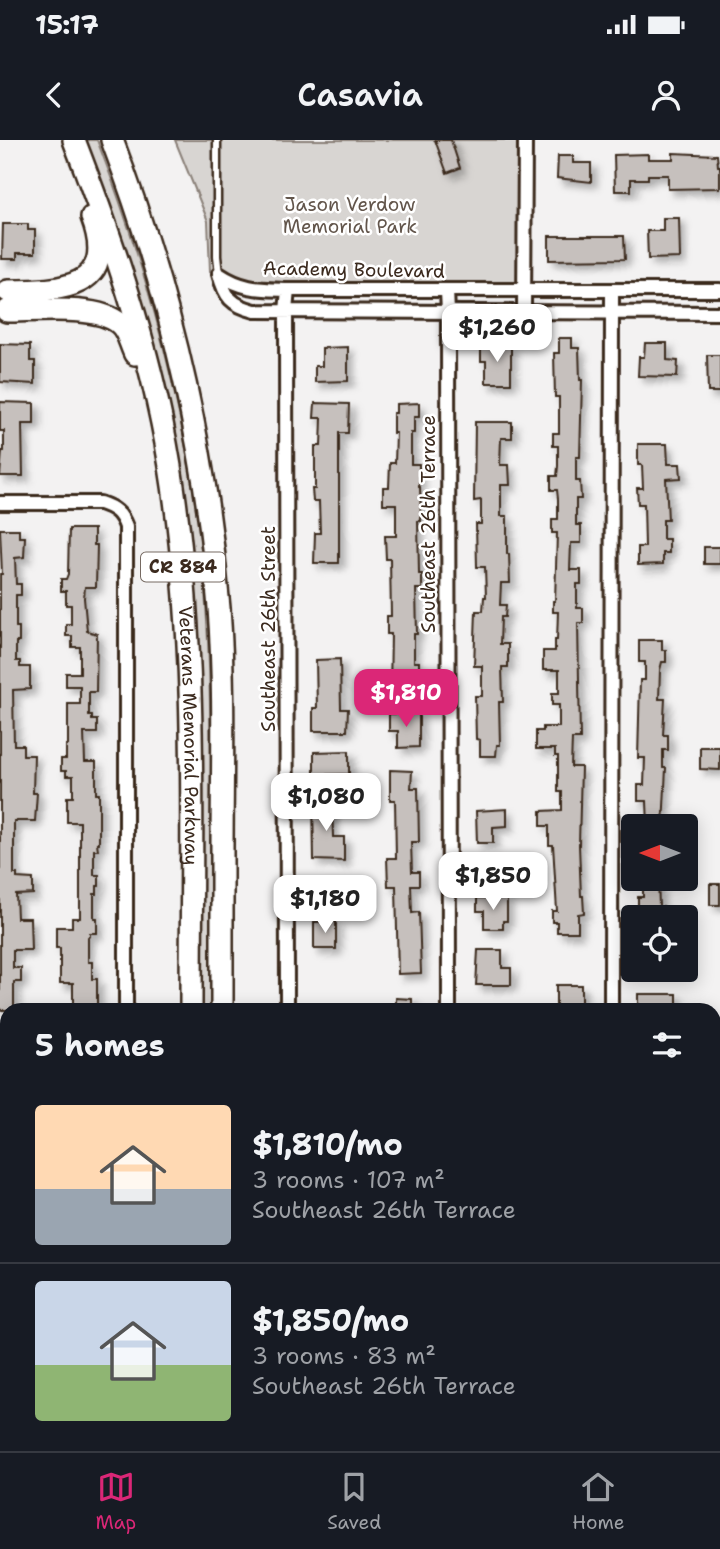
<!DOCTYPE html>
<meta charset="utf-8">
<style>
:root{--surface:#171b24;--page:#20242c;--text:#f1f3f6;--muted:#9ea1a6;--line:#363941;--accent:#db2777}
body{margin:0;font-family:"Shantell Sans",sans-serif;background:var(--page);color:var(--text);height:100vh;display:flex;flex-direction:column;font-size:26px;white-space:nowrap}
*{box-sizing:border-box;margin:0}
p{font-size:23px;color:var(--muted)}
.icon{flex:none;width:38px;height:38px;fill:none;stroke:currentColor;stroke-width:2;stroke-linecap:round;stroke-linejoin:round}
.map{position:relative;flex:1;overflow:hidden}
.side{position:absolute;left:0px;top:863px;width:721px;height:450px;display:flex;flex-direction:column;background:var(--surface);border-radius:21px 21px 0 0;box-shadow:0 4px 18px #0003}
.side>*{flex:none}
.needle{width:46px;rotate:270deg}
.controls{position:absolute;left:621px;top:674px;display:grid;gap:14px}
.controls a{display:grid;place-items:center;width:77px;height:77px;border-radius:7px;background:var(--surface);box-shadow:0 4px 18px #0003;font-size:35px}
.price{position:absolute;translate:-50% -60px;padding:0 16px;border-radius:14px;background:#fff;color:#222;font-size:23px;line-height:46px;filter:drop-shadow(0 2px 4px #0008)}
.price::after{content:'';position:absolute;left:50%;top:42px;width:21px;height:16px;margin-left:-10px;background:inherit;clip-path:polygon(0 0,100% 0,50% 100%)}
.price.on{background:var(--accent);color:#fff}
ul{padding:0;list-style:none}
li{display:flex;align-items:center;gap:21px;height:175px;padding:0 35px}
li+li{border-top:2px solid var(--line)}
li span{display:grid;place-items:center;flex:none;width:196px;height:140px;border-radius:7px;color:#555}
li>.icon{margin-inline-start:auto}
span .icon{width:84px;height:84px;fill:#fffc;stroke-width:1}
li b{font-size:30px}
h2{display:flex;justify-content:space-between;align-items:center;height:84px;padding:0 35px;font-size:30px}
.status{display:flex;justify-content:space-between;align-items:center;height:49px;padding:0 35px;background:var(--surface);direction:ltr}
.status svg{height:19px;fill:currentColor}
header{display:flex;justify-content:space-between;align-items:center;height:91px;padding:0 35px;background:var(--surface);font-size:32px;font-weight:600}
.menu{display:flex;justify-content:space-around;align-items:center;height:98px;border-top:2px solid var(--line);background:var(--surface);font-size:19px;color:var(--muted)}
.menu a{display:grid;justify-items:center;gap:4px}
.menu .on{color:var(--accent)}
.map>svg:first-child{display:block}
.green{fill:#d8d5d2;stroke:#8a8078;stroke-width:2}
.water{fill:#b2aba7;stroke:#827770;stroke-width:2}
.building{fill:#c6c0bd;stroke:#3b2a1e;stroke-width:2;filter:url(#shadow)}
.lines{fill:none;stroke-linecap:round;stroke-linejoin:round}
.lane-casing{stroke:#3b2a1e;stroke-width:11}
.street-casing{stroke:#3b2a1e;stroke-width:18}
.secondary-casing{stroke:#3b2a1e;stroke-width:23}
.highway-casing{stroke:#3b2a1e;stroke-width:26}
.lane{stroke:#fff;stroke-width:6}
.street{stroke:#fff;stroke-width:12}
.secondary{stroke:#fff;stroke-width:18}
.highway{stroke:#fff;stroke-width:21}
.labels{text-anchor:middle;stroke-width:5;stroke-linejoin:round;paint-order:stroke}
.shield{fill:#fff;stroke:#766a62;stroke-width:2}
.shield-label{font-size:18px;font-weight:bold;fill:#3b2a1e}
.park-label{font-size:19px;fill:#62554b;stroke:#fff}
.street-label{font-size:19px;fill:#3b2a1e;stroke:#fff}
</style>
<div class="status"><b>15:17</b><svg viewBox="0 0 49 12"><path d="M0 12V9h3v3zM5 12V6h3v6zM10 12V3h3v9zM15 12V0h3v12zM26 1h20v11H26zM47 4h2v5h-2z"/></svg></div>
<header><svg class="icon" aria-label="back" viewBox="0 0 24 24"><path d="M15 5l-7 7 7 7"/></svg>Casavia<svg class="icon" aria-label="person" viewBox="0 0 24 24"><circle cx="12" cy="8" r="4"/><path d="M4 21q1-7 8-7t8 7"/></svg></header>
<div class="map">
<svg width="720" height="1311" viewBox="0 0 720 1311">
<defs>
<filter id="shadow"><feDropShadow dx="5.5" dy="5.5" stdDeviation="3.5" flood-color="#0004"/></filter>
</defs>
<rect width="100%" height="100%" fill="#f3f2f2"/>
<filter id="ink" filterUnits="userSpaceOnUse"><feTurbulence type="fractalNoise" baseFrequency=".0143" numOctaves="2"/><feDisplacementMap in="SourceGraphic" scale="14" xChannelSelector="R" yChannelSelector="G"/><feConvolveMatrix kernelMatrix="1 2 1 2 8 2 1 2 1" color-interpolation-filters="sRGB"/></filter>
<g filter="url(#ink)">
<path class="green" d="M85,0H97C147,129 183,262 200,399C209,474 210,550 211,626C211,707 211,789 211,870H199V551L135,140Z
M175,0H525L524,151L288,150L210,131L208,81Z"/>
<path class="water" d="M0,1055L7,1058V1150H0Z
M720,1061V1152H714V1064Z"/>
<path class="building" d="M435,0H451L460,28L447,33Z
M673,13L717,15L718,26H720V48L668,49V35H648V39H631V51H615L614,15L648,14V19H673Z
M558,16H573V23H591V42L557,38Z
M663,78H679L680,118L648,119L647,91H663Z
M3,84H28V90H35V113H17V119H2Z
M549,96H624L625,119L549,120Z
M559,198H572V208H579L580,240H582L580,317H576V341H580L581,359H576V385H581V403H571L570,430H581V444H577V468H583V483H578L580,599H572L571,627H581L579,705L581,756H583L584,773L578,774V792H557V782H552V771H557L553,705H549V686H541V671L562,670V652H558V616H555V609H536V591H543V587H559V565H552V553H559V530H543V511H555V500H557L558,472H553V461H555L557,393H552V379H558V359L557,350H551V336H557L558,326V306H553V293H559V257H555L554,213H559Z
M645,203H667V220L678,221L677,237L638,236L639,217H644Z
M0,204L30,205V221H35V244L0,242Z
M481,206H511V243H486V221H481Z
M348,207V241L315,242V226H322V208Z
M707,215H720V252H708Z
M0,262L34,263V284H22L23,336H0L2,311H4V291H0Z
M315,263L349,264L348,293H339V423H314L315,393H320L319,361H313L312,349H315V306H321L322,278H314Z
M419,263V277H414V293H411V324H419V347H420L421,381H418L419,434H422V449H416L417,494H414V522H419V535H412V552H390L391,494H387V476H391L390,419H386L385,396H396V364H383V347H389L390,323H395L396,293H393V273H396V264Z
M475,282H512V298H501L500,325H509L510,345H501V376H507V414H509L510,443H501L500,465H506L505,477H501L500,504H508V527H502L503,562H499L500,605H497L496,616H480V600L476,599L475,556H482V526H474L476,471H483L484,457H486L485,427H477L476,384H481V360L474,361Z
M638,304H667L668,324H680L681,338L666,339L668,380H663V399H669V413H663V424L638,425V407H645L644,364H638L637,348H643L642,325H638Z
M0,389H19V397H25L24,417L15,418L16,444H21V455H16V487H19V502H16V521H20V527H30V549L13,550L14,605H23V615H34L33,653H37L35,681H14V734H17V738L33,739V754L16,755L17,778H30L31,810H13V828H21V842H14V870H0V434H2Z
M69,389H94V405H97L96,447H85L84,458L87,491L97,494L96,552H89V576H92V580H97V593H84L85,622H96V654H99V703H97L98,710H94V735H99V746H97V754H94V778H97V793H90V796L88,797V822H92V839H97V870H73V843H60V808H56V787H72V778H80V682H67V657H73V636H66V631H61V619H66V605H68V564H80V546H66V533H80V507H72V496H66V484H71V465H66V451H61V439H66L68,434Z
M704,407H720V424H704Z
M639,500H662V510H666V522H662L660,530L659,559H665L663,595H668V610H663V628H666L663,686H648L647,661H638V645H644L645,618H638L640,540H645V522H639Z
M340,519L341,569H348L347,591H313V568H317L316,520Z
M419,573V607L398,608V591H389V574Z
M700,607H720V630L700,629Z
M349,611V634L314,635V612Z
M390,630L412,631L411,648H418L419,702H411L412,732H419V745H411L412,773L419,772L421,833L398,834L396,746H388L387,718H396L395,660H390Z
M313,659H332L333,697H344V721L314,720Z
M507,669V686L493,687V703H477L476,671Z
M643,738H658L659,767H663L664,777H642V773H638V757H643Z
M313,741H336L335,764L312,763Z
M710,744H720V765H710Z
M477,758H507V781H503V789H484V771H477Z
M336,781V809H314V782Z
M478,810H502V828H511V845H476Z
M556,845H581V870H556Z
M638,854H677V870H638Z
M396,858L412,859V870H396Z"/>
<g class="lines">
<defs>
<path id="lane" d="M217,0V116L219,134"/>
<path id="street" d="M219,134C225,157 231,165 255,171L720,173
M219,134C243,150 260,149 288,150H720
M447,151L448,172L449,870
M524,172L525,0
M0,363H100C115,368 121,373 126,387V870
M287,870L286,171L288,150
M611,870L612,150
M0,938L7,941
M0,962L7,965
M0,1235L7,1236
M0,1254H7
M124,1306L125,1311"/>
<path id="secondary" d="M714,949L720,946
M714,972L720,969
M714,1236L720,1235
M714,1257H720
M318,1310L361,1311
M377,1311L474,1306"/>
<g id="highway">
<path id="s1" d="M74,0C117,112 156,226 173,346C198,519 191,695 191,870"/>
<path d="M112,0C169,150 206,307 219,468C225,550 222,633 222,716C222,767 222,819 222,870"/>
<path d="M8,151C61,151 119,149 92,77"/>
<path d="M7,171C37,171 98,164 120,184C128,191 130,204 135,214"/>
<path d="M190,1311V1306"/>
<path d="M222,1311V1306"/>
<path d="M270,1311L318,1310"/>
</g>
</defs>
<use href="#lane" class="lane-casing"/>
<use href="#street" class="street-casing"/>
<use href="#secondary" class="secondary-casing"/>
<use href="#highway" class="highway-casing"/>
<use href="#lane" class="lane"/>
<use href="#street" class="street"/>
<use href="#secondary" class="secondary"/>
<use href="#highway" class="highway"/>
</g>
</g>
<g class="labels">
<rect class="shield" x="141" y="412.5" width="84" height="29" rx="5"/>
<g class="shield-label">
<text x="183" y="433">CR 884</text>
</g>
<g class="park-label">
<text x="350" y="71">Jason Verdow<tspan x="350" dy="22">Memorial Park</tspan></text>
</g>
<g class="street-label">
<text transform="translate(354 129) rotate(1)" y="7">Academy Boulevard</text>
<text transform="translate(428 384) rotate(-90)" y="7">Southeast 26th Terrace</text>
<text transform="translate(268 489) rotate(-90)" y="7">Southeast 26th Street</text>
<text dy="7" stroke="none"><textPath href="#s1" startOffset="611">Veterans Memorial Parkway</textPath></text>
</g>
</g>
</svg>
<div class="controls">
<a><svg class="needle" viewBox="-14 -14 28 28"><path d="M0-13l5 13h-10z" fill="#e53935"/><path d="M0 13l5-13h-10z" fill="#9ea1a6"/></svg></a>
<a><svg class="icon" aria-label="locate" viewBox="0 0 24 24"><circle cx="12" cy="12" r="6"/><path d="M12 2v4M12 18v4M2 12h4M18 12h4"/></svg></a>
</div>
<b class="price" style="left:497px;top:224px">$1,260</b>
<b class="price on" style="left:406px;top:589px">$1,810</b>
<b class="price" style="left:326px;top:693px">$1,080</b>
<b class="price" style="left:493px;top:772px">$1,850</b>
<b class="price" style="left:325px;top:795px">$1,180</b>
<section class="side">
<h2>5 homes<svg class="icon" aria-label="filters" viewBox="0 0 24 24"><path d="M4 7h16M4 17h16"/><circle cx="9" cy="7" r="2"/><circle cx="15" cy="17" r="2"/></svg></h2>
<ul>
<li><span style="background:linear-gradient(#ffd9b3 60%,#9aa5b1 0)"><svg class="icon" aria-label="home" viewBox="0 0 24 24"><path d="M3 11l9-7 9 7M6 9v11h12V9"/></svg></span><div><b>$1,810/mo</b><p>3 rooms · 107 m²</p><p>Southeast 26th Terrace</p></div></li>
<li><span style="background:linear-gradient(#c9d6e8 60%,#8fb573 0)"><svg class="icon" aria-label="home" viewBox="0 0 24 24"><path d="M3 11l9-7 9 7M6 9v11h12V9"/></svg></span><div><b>$1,850/mo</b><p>3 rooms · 83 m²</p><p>Southeast 26th Terrace</p></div></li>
</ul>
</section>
</div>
<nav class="menu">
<a class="on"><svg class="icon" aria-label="map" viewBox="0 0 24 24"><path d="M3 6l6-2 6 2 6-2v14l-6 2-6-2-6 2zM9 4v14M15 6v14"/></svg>Map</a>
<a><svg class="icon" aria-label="saved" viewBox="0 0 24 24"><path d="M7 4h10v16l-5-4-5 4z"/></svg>Saved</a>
<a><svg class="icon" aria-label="home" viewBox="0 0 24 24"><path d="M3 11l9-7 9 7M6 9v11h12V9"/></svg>Home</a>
</nav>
